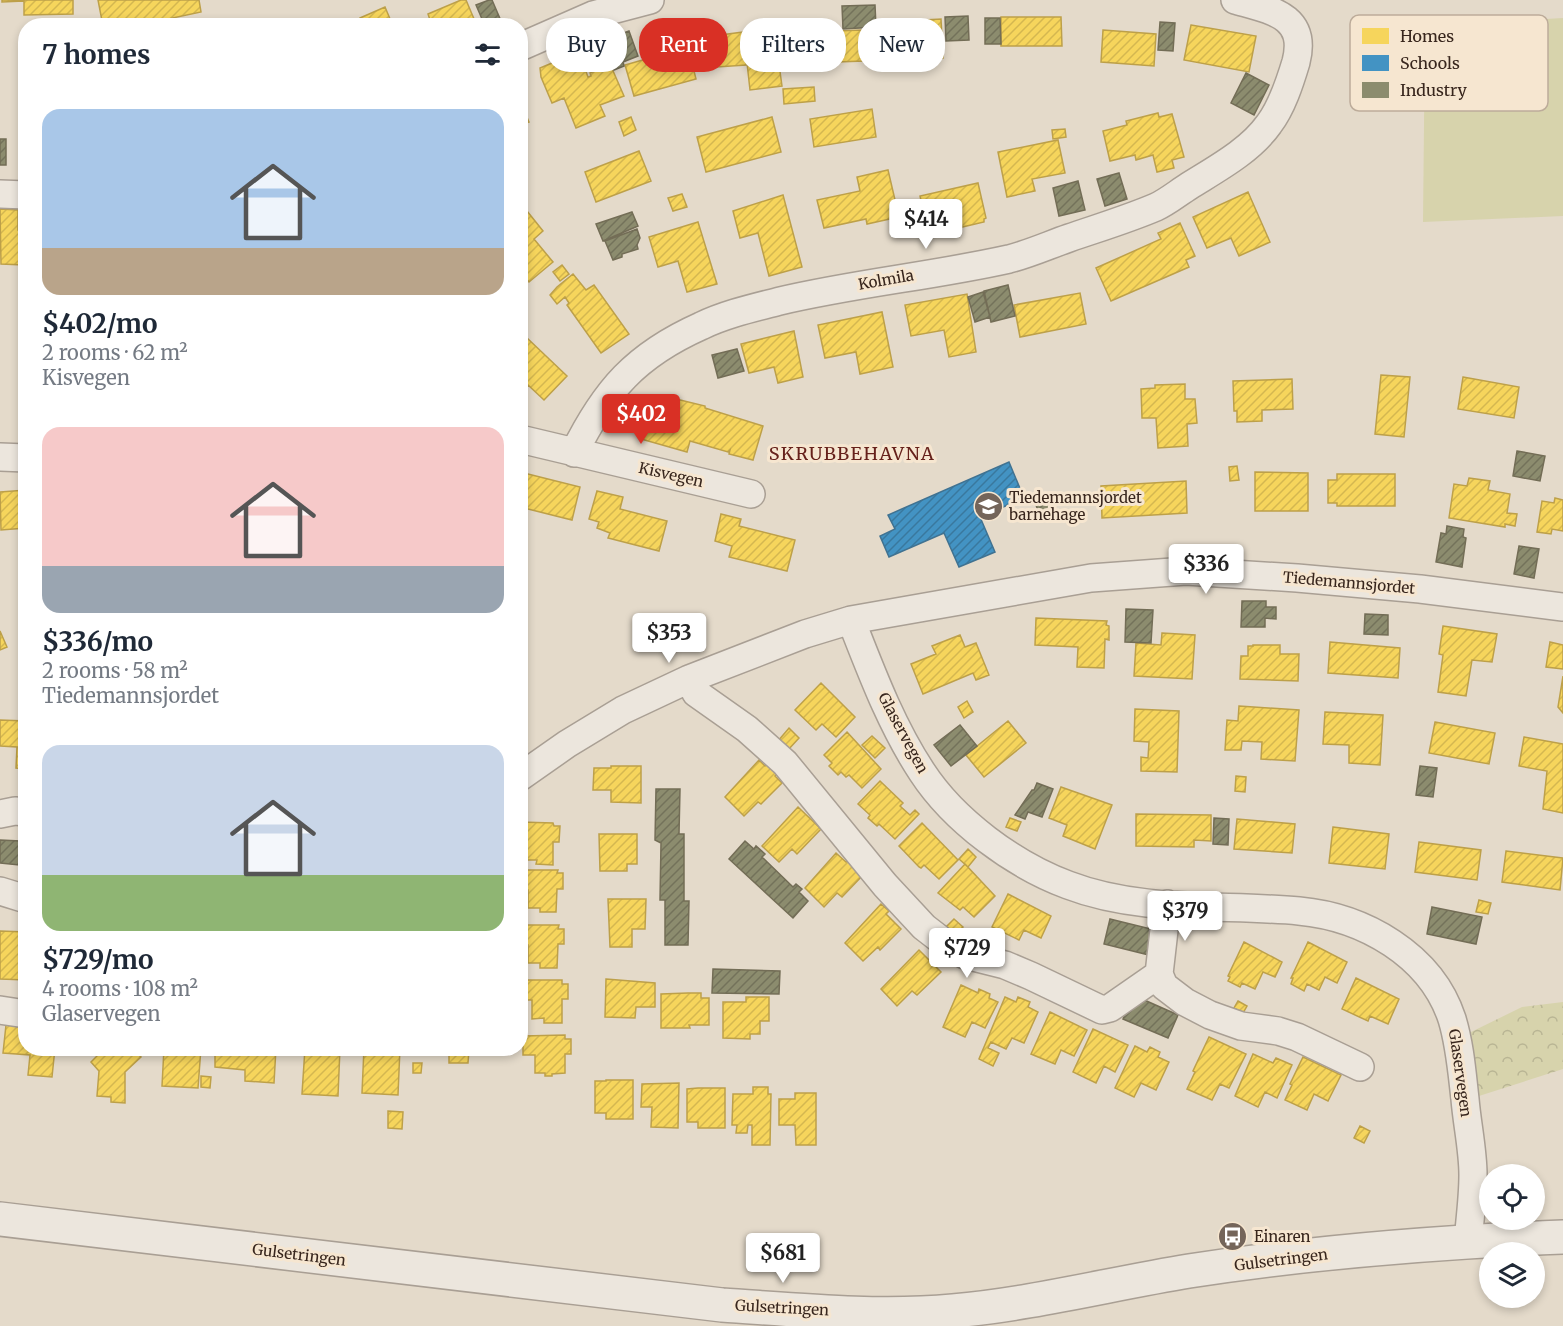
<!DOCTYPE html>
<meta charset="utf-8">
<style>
:root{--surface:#fff;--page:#f6f6f7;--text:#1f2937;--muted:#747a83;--accent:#d93025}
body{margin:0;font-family:Merriweather,serif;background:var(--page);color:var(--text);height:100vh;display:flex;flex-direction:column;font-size:22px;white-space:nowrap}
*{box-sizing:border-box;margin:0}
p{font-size:20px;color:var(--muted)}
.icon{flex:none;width:33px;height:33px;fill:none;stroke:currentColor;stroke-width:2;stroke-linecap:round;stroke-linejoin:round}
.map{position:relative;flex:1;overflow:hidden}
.side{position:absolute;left:18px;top:18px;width:510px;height:1038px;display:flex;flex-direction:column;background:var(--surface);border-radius:24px;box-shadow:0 3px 9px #0003}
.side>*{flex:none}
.guide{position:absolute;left:546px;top:18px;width:570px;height:54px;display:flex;gap:12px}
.buttons{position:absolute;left:1479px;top:1164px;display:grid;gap:12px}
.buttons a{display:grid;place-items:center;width:66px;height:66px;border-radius:50%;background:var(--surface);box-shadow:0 3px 9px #0003;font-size:30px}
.price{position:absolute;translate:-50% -51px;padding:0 14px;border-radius:6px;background:#fff;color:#222;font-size:20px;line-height:39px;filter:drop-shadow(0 2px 3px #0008)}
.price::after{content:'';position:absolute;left:50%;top:36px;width:18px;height:14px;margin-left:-9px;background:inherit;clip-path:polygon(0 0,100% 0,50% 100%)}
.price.selected{background:var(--accent);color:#fff}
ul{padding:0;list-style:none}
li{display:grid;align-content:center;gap:12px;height:318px;padding:0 24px}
li span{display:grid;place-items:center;height:186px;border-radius:18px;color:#555}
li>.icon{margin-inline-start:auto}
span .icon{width:108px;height:108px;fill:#fffc;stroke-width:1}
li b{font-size:26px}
h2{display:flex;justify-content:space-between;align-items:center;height:72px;padding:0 24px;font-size:26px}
.chip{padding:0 21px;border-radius:24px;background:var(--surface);box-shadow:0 3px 9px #0003;font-size:21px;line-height:54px}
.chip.selected{background:var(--accent);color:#fff}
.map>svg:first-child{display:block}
.forest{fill:url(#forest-crowns)}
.pitch{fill:#d7d3ac}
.homes{fill:url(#homes-hatch);stroke:#bda049;stroke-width:1.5}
.schools{fill:url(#schools-hatch);stroke:#407291;stroke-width:1.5}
.industry{fill:url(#industry-hatch);stroke:#736d56;stroke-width:1.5}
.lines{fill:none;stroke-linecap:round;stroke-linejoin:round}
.minor-casing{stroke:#a99f94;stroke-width:30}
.tertiary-casing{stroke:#a99f94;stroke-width:36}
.minor{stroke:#ece6dd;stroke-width:27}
.tertiary{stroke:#ece6dd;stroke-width:33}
.labels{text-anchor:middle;stroke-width:6;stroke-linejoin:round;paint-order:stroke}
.street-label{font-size:15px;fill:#38261d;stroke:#f6e6d0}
.poi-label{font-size:15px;fill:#38261d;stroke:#f6e6d0;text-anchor:start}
.quarter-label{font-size:18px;letter-spacing:1.5px;fill:#66211b;stroke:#f6e6d0}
.key{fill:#f6e6d0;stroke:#bdac9a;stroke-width:1.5}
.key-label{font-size:16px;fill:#38261d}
</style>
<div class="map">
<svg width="1563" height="1326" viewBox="0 0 1563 1326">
<defs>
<pattern id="forest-crowns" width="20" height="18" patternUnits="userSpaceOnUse" patternTransform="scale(1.5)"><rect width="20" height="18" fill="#d7d3ac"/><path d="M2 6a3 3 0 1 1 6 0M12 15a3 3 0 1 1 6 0" fill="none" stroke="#b9b594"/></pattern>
<pattern id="homes-hatch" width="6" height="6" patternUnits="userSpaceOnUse" patternTransform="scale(1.5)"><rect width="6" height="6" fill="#f6d55c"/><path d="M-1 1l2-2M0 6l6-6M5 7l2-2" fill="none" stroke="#d4b750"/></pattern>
<pattern id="schools-hatch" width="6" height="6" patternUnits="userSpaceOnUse" patternTransform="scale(1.5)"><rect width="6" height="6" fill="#4393c3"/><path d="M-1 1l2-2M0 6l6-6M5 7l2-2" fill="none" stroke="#39789e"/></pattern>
<pattern id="industry-hatch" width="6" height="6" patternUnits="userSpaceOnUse" patternTransform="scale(1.5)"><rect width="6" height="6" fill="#8c8c6e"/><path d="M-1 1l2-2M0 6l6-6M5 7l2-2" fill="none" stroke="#73725a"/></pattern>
</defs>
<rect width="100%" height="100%" fill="#e4daca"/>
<path class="forest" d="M1563,1002V1069L1479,1096L1469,1033L1522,1007Z"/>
<path class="pitch" d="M1563,18V216L1423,222L1425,26Z"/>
<path class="homes" d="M2,0H73V14L24,15V1L2,2Z
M98,0H199L201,12L135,26H103Z
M461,0H466L477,26H432L428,14Z
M385,7L393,26H363L360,18Z
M1001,17H1061L1062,46H1001Z
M941,19L943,58L890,61L888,22Z
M1191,25L1256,36L1249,72L1184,60Z
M774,28L782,86L750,90L747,63L746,65L717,67L713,36Z
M863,30L864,61L809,63L807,32Z
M1103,30L1156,34L1154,66L1101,62Z
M688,47L696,79L634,96L625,65Z
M603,48L610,64L598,69L592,52Z
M557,61L563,68L582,61L588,77L591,76L590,73L610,64L624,96L600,105L605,116L576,128L564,98L552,103L541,77L540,68Z
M814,87L815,101L784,104L783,89Z
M520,101L529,122L520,125Z
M872,109L876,137L814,147L810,119Z
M1158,113L1159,117L1172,114L1184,157L1172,160L1174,168L1157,172L1153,155L1136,160L1135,155L1110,161L1103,131L1127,125L1126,121Z
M631,117L636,130L624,136L619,122Z
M772,117L781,152L706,172L697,137Z
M1065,129L1066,137L1053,139L1052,130Z
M1058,140L1065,173L1032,179L1035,191L1007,197L998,152Z
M639,151L651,181L596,202L585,172Z
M888,170L899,217L867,224L866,219L824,228L817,200L860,191L857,177Z
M978,183L986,218L984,219V222L958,228L957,225L928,231L920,196Z
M1248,192L1270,242L1239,256L1231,238L1207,248L1193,217Z
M682,194L687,207L673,211L668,198Z
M783,195L802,267L769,276L758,233L740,238L733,211Z
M0,209L18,210V230L26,231V280H24V265L1,264Z
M527,211L543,231L534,239L553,262L529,282L520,271V217Z
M698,222L717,284L687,292L678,261L658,267L649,237Z
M1180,223L1195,256L1186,260L1189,267L1111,301L1096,268L1161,239L1158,233Z
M562,265L569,274L560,281L553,272Z
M573,274L586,290L594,285L629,334L601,353L567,305L569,303L565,297L557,304L550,295L557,287Z
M1080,293L1086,324L1020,337L1014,305Z
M967,294L976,352L949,357L944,330L911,336L905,305Z
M882,312L893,367L860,374L856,352L825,358L818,325Z
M794,331L803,377L778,383L774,367L749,373L741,344Z
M526,337L567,376L544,400L528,385L520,393V343Z
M22,370H26V395H23Z
M1381,375L1410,377L1404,437L1375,434Z
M1463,377L1519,387L1514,418L1458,409Z
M1292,379L1293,409L1262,410V421L1237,422V411H1234L1233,381Z
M1185,384V399H1195L1197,423L1187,424L1188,446L1158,448L1156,418H1142L1141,389L1155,388V385Z
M668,397L705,406V408L763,426L753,460L729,454L730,450L728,452L690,441L687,452L641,439L650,405L665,409Z
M1237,466L1239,480L1230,481L1229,467Z
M520,472L580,487L572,520L520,507Z
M1255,472L1308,473V511H1255Z
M1337,474H1395V506H1337V503H1328V480H1337Z
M1469,478L1490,481L1488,490L1510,494L1507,513L1517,514L1515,526L1505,524V527L1449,518L1454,484L1467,486Z
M1186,481L1187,513L1102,518L1101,486Z
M26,490V528L1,530L0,492Z
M597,491L623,497L620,509L667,521L659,551L608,538L610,533L597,528L599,522L589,519Z
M1555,498L1563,500V531L1552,529L1551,534L1537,532L1542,501L1554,503Z
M721,514L741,519L739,526L795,540L787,571L729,557L732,546L715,541Z
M1036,618L1107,621L1106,625L1109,626V640L1105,639L1104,668L1077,667L1078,647L1035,645Z
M1443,626L1497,634L1492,662L1472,660L1466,696L1438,692L1443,655L1439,654Z
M0,631L7,647L0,650Z
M1162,633L1195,635L1192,679L1134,676L1136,643L1161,645Z
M960,635L965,647L976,643L989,675L976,680L973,673L923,694L911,664L936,654L932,646Z
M1330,642L1400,648L1398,678L1328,673Z
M1550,642L1563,645V669L1546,667Z
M1253,645H1280V654H1299L1298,681L1240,679L1241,656H1248V646H1253Z
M1563,676V713L1558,707Z
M821,683L855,717L836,737L822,724L816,730L795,710Z
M967,701L973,712L964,718L958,707Z
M1239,706L1299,710L1295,761L1261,759L1262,742L1242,741L1241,750H1225L1227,720L1238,721Z
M1135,709L1179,711L1177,772L1141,771V757L1148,758L1149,742L1134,741Z
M1325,712L1383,715L1380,765L1349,763V745L1323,744Z
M0,720L26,721V769L16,768L17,747L0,746Z
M1008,721L1026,743L984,777L966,755Z
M1435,722L1495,733L1489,764L1429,753Z
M789,728L799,738L788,750L778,741Z
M847,732L881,769L862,788L849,775L846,777L841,772L838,775L829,766L832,763L824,755Z
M872,736L885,748L875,758L862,745Z
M1524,737L1563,744V813L1543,809L1547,771L1519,766Z
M759,760L765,766L768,763L778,773L775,776L782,783L761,804L758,802L744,816L725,797Z
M611,766H641V803L611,802V790H593L594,768H611Z
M1236,776L1246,777L1245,792L1235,791Z
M880,781L903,803L900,806L910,815L915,810L919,814L895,839L879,824L877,826L868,818L870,815L858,804Z
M1061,787L1112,805L1095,849L1063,836L1067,825L1049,818Z
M798,807L821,829L797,854L792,849L779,862L762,846Z
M1136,814L1211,815V841L1194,840V847L1136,846Z
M1010,818L1021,822L1017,831L1006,827Z
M1237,819L1295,824L1292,853L1234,849Z
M520,822L553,823L554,826H560L559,842H553V865L536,864L537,860H523L524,843H520Z
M922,823L958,860L939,879L924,865L921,868L919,867L899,846Z
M1333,827L1389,834L1385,869L1329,863Z
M599,834H637V864H627V871H600Z
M1419,842L1481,850L1477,880L1415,872Z
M968,849L976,857L968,867L959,859Z
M1506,851L1563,858L1560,890L1502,882Z
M836,853L846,862L849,859L864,874L842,897L837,893L824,907L805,888Z
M965,864L995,896L974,917L963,907L960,910L938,893Z
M520,870H558L557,873H563V889H557L556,912H540V908H528V890L520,891Z
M1008,894L1051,916L1041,938L1024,930L1019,940L992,927Z
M608,899H646L645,929H632V947H610Z
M1479,900L1491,903L1488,914L1476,912Z
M881,904L889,911L886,914L901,929L880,950L878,947L863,961L845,943Z
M954,919L963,927L954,936L945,928Z
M520,925H559L558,929H564V944H558L557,968H540V963H528V945H520Z
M0,931L26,932V980L0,979Z
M1244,942L1282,962L1275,977L1263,972L1255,989L1242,983L1240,987L1228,981L1230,977L1228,976Z
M1308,942L1347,962L1337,983L1325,977L1319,990L1307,984L1304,991L1291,984L1293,978H1291Z
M919,950L941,972L917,995L912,991L897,1006L881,989Z
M1356,978L1399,999L1388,1024L1370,1016L1368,1021L1342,1009Z
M606,979L655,983V1007H636L635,1018L605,1017Z
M520,980H562V984H568V999H562V1023H544V1018L532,1019V1000H520Z
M961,985L978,993L979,989L990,994L989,998L998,1002L985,1028L972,1022L965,1037L943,1027Z
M688,993H701V998H709V1025H689L690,1028H661V994Z
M746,997H769V1021H760V1034H750V1039L723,1038V1002H746Z
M1005,997L1016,1002L1018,997L1030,1002L1028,1007L1038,1012L1024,1043L1012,1038L1006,1049L991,1042L988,1048L999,1053L993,1066L979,1059Z
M1238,1001L1247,1006L1243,1013L1234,1008Z
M1050,1012L1087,1030L1074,1056L1061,1050L1055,1064L1031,1054Z
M6,1025L26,1027V1048H55L52,1077L28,1075L30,1055L3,1053Z
M1093,1029L1128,1045L1115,1072L1104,1066L1096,1083L1073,1072Z
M565,1035V1039H571V1054H565V1073L552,1074V1076H545V1073H535V1055H523V1036Z
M1209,1037L1246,1054L1229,1088L1220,1084L1212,1100L1187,1089L1195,1072L1193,1071Z
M1135,1046L1147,1052L1150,1047L1160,1052L1158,1057L1169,1062L1156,1090L1141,1083L1134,1097L1115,1088Z
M100,1048H133L141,1057L125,1072V1103L111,1102V1097L97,1096L99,1071L91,1062L99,1054Z
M164,1048H201L198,1088L162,1086Z
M224,1048H276L274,1083L245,1081V1070L215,1067V1051L224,1052Z
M305,1048H340L338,1096L302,1094Z
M364,1048H400L398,1095L362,1093Z
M427,1048L469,1050L468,1063H449V1050Z
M1253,1054L1273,1063L1276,1058L1292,1065L1277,1098L1265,1092L1258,1107L1235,1096Z
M1303,1057L1341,1075L1328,1101L1314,1094L1307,1110L1285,1100L1292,1085L1290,1084Z
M413,1063H422L421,1073H413Z
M201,1076L211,1077L210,1088L201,1087Z
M606,1080H633V1119H606V1113H595V1081H606Z
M679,1083L678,1128L651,1127L652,1107H641L642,1084Z
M753,1087H768V1094H771L770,1145H752V1125H748L747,1133H736L737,1125H732L733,1094H753Z
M698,1088H725V1128H698V1122H687V1089Z
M795,1093H816V1145H796L795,1125H779V1099H795Z
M388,1111L403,1112L402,1129L388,1128Z
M1360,1126L1370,1131L1364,1143L1354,1138Z"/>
<path class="schools" d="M1009,462L1024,498L980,517L995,552L959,567L944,533L889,557L880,536L895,529L888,515Z"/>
<path class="industry" d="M489,0H492L501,21L491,26H485L476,5Z
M875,5L876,27L843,29L842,6Z
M968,16L969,40L946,41L945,17Z
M985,18H1000L1001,44H985Z
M1160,22L1175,23L1173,51L1158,50Z
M629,31L638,56L623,62L624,66L614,70L602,41Z
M1246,73L1269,85L1254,115L1231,103Z
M0,139H6V165H0Z
M1119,173L1127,199L1105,206L1097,179Z
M1078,181L1085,210L1059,216L1053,188Z
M632,212L638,226L603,241L596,224Z
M637,229L640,238L637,245L638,249L622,254V257L613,260L605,241Z
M1008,285L1015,316L991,322L984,291Z
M983,292L990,317L975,322L968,297Z
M737,349L744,371L718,378L712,355Z
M1517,451L1545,456L1540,481L1513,476Z
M1050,500L1055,515L1041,519L1036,505Z
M1447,526L1464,529L1463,537L1466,538L1462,567L1436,562L1441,533L1446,534Z
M1519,546L1539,549L1534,578L1514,574Z
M1242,601H1266V607H1276V619L1265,618V627H1241Z
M1126,609L1153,610L1151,643L1125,642Z
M1365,614L1388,615V635L1364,634Z
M960,725L977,746L951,766L934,745Z
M1420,766L1437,768L1433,797L1416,795Z
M1037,783L1053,789L1042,817L1028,812L1025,819L1015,815L1032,790H1034Z
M656,789H680L679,834H684V901H689L688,945H665V900H660L661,843L655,840Z
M1214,818L1229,819L1228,845L1213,844Z
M0,840L20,841L19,865L0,863Z
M745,841L754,849L756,846L765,854L762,857L793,887L796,884L802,889L799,892L808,901L793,918L729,859Z
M1432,907L1482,917L1476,944L1427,934Z
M1110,919L1155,930L1149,955L1104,944Z
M713,969L780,971L779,994L712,993Z
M1133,995L1178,1015L1168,1038L1123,1019Z"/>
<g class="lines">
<defs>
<path id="minor" d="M520,47L593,15L650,0
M0,194L26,195
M520,439L751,494
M574,453C605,390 636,355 701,326C726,314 753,308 780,301C856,283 933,276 1009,259C1029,254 1049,245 1069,238C1098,228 1128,219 1156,207C1167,202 1178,193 1189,186C1216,169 1250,151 1269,124C1282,107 1290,82 1296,62C1308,15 1270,10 1235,0
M0,457L26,458
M851,620C871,671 891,725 922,772C954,821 1014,865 1068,885C1141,913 1223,904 1299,911C1364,917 1431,955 1452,1019C1460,1045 1462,1073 1465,1099C1467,1124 1473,1150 1473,1175C1473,1197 1470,1219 1468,1241
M689,679L696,693L747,729L785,763L885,885L924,927L946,944L965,955L1005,965L1031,976L1102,1010L1110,1008L1159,974L1164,986L1185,1002L1210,1015L1241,1026L1278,1031L1297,1037L1360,1067
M520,777L567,744L623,710L689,679L805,634L851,620L1091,578L1186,571L1297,578L1420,589L1563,607
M0,814L15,811L26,812
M0,891L26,899
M1159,974L1167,904
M0,1010L26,1014"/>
<path id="tertiary" d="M0,1219L722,1305C798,1310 876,1318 953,1311C1032,1304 1110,1284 1189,1271C1313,1252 1438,1242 1563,1237"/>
</defs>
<use href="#minor" class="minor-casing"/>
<use href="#tertiary" class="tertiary-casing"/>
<use href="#minor" class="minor"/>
<use href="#tertiary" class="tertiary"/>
</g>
<defs>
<symbol id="school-disc" viewBox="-11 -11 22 22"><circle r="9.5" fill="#74655a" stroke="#f6e6d0"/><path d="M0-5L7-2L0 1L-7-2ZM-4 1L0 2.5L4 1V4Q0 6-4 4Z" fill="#fff"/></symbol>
<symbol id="bus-disc" viewBox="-11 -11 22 22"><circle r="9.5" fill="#74655a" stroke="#f6e6d0"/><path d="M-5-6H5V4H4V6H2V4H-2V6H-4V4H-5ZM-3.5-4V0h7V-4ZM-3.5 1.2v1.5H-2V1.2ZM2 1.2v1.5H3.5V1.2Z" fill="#fff"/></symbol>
</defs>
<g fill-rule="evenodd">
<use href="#school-disc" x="972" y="490" width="33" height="33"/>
<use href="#bus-disc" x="1216" y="1220" width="33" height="33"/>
</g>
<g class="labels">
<g class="street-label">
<text transform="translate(886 280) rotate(-10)" y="5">Kolmila</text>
<text transform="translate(671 475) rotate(13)" y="5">Kisvegen</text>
<text transform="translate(1349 583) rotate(5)" y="5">Tiedemannsjordet</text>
<text transform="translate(903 733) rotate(62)" y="5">Glaservegen</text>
<text transform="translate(1460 1073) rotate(82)" y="5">Glaservegen</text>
<text transform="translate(299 1255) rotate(7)" y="5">Gulsetringen</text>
<text transform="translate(1281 1260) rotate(-7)" y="5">Gulsetringen</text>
<text transform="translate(782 1308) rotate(3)" y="5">Gulsetringen</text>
</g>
<g class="poi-label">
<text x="1009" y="503">Tiedemannsjordet<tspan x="1009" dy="17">barnehage</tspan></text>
<text x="1254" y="1242">Einaren</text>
</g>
<g class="quarter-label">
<text x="852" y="460">SKRUBBEHAVNA</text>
</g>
</g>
<rect x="1350" y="15" width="198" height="96" rx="9" class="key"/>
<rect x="1362" y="28" width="27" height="16" fill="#f6d55c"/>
<rect x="1362" y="55" width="27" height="16" fill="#4393c3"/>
<rect x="1362" y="82" width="27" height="16" fill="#8c8c6e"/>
<g class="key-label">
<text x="1400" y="42">Homes</text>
<text x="1400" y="69">Schools</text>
<text x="1400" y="96">Industry</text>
</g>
</svg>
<div class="buttons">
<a><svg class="icon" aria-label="locate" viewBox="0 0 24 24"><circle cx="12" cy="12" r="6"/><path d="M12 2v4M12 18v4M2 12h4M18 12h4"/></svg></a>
<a><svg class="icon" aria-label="layers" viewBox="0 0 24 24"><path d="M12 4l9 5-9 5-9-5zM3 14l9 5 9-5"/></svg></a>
</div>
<b class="price" style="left:926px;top:250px">$414</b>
<b class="price selected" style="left:641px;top:445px">$402</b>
<b class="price" style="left:1206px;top:595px">$336</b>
<b class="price" style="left:669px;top:664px">$353</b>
<b class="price" style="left:1185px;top:942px">$379</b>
<b class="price" style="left:967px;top:979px">$729</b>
<b class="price" style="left:783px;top:1284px">$681</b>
<div class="guide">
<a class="chip">Buy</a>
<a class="chip selected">Rent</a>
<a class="chip">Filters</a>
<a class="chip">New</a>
</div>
<section class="side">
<h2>7 homes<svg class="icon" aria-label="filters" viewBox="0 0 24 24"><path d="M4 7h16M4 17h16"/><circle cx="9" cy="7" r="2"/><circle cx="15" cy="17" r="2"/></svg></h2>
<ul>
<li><span style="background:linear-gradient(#a9c7e8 75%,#b9a48a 0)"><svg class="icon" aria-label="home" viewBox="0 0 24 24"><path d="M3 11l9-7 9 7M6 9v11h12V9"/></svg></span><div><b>$402/mo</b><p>2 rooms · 62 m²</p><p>Kisvegen</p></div></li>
<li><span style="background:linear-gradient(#f6c9c9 75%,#9aa5b1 0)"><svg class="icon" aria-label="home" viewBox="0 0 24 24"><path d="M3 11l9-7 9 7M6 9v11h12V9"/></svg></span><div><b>$336/mo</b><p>2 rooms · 58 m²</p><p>Tiedemannsjordet</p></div></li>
<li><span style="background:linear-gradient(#c9d6e8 70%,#8fb573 0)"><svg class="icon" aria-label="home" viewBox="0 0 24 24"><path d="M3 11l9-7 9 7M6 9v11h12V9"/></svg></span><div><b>$729/mo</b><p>4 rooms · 108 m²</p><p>Glaservegen</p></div></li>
</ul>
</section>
</div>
